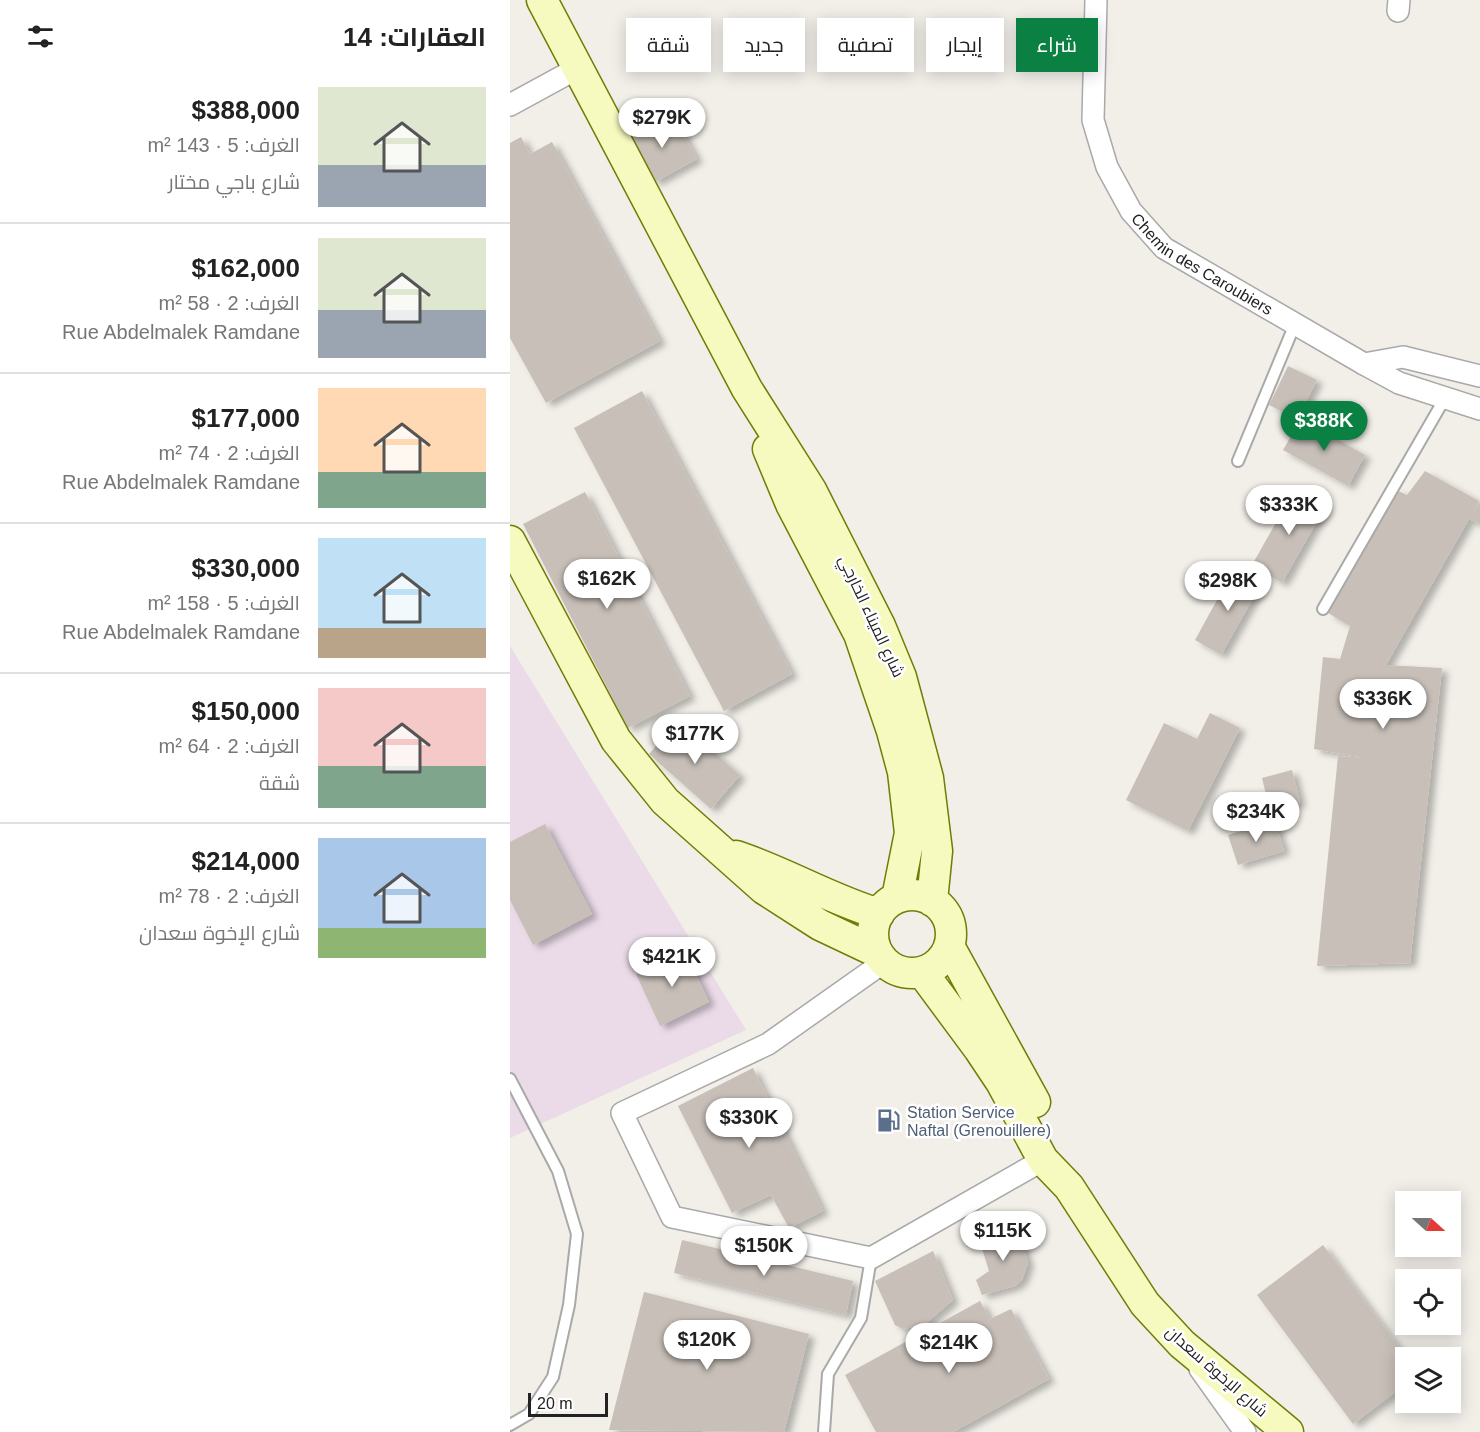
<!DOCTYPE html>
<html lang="ar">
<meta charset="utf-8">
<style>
:root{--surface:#fff;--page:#f2f2f2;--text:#222;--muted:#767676;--line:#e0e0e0;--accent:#0b8043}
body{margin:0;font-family:Helvetica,Cairo,sans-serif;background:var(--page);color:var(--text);direction:rtl;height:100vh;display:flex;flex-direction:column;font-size:22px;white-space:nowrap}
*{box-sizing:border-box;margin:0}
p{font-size:20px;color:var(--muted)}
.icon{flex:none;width:33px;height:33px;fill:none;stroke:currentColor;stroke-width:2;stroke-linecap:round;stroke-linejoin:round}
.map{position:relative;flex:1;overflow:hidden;direction:ltr}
.side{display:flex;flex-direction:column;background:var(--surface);width:510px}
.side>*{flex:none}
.guide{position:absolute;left:18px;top:18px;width:570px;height:54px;direction:rtl;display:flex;gap:12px}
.needle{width:39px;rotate:111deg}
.controls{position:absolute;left:885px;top:1191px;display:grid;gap:12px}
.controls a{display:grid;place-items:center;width:66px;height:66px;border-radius:0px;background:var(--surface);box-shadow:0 3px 15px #0003;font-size:30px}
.scale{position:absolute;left:18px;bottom:15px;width:80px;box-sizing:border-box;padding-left:6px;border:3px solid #222;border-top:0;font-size:16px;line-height:21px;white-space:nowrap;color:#222;-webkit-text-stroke:4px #fff;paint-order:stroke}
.price{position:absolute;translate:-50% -51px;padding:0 14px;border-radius:21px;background:#fff;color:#222;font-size:20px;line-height:39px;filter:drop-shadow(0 2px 3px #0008)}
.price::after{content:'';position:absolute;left:50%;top:36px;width:18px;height:14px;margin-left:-9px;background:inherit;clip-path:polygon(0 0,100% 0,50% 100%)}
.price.active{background:var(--accent);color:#fff}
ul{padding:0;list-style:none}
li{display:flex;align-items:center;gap:18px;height:150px;padding:0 24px}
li+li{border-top:2px solid var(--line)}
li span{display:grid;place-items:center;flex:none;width:168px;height:120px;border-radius:0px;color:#555}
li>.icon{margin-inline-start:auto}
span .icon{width:72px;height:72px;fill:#fffc;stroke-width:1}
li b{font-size:26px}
h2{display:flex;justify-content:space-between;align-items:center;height:72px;padding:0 24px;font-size:26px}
.pill{padding:0 21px;border-radius:0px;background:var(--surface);box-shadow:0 3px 15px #0003;font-size:21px;line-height:54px}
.pill.active{background:var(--accent);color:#fff}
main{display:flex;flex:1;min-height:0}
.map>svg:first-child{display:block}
.industrial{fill:#ebdbe8}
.building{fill:#c7bfb8;filter:url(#shadow)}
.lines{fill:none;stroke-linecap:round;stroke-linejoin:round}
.lane-casing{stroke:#a9a9a9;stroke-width:14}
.street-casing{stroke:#a9a9a9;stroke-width:24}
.secondary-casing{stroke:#707d05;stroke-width:33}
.lane{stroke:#fff;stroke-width:10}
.street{stroke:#fff;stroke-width:21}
.secondary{stroke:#f7fabf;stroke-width:30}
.labels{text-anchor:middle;stroke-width:5;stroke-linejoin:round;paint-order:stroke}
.street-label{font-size:16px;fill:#222;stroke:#fff}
.service-label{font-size:16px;fill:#4e5e75;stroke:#fff;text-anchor:start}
</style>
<main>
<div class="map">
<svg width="970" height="1432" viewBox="0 0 970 1432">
<defs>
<filter id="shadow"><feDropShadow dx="6" dy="4" stdDeviation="3" flood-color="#0004"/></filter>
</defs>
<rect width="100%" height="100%" fill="#f2efe9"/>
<path class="industrial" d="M0,646L236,1030L0,1138Z"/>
<path class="building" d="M162,114L187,159L145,182L116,141Z
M11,137L20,154L42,142L150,341L36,403L0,338V143Z
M778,366L807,380L787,419L759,405Z
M132,391L282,674L214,711L64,428Z
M791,419L855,455L838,486L773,450Z
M915,471L969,501L963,512L970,502V524L959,519L876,665L932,668L900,963L807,966L828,756L855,758L804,749L813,657L830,659L840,626L818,613L886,490L897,495Z
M785,489L815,507L772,583L742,565Z
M75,492L180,696L118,728L13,524Z
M724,569L751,584L711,655L685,640Z
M700,713L730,728L678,831L616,800L654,723L687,739Z
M168,721L230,775L201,809L139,754Z
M782,770L790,803L760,811L752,778Z
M765,821L774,851L728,865L718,835Z
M35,824L82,914L23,945L0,900V842Z
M174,950L199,1002L150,1026L126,974Z
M243,1068L313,1211L279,1228L261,1195L222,1213L168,1106Z
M507,1228L518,1263L512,1280L505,1286L472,1295L466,1280L479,1271L470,1242Z
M172,1240L343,1281L336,1315L164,1273Z
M813,1245L897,1358L896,1384L843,1424L747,1295Z
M423,1251L443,1300L414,1325L393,1329L385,1325L365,1281Z
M134,1292L299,1334L274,1432L99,1430Z
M470,1301L480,1319L501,1309L539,1379L443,1432H366L335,1375Z"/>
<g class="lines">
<defs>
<path id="lane" d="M728,461L785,324
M813,609L935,398
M0,1079L48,1171L67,1234L59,1305L43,1377L19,1414L0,1425
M314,1432L318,1374L351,1318L361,1258"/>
<g id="street">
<path id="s1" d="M586,0L583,120L597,167L621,211L654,248L854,364L893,357L970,376"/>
<path d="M888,11L889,0"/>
<path d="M0,105L66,69"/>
<path d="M854,364L889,383L970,409"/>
<path d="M374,962L258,1044L112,1113L162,1217L361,1258L533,1160"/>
<path d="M690,1369L735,1432"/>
</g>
<path id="secondary" d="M32,0L237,389L301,490L370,626L391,677L418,778L427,851L422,901
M258,449L281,504L349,634L382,731L393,772L400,833L387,898
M0,541L106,740L155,801L254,889L310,925L367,952
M226,856C275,872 319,899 369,914
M363 934a39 39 0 1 1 78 0a39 39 0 1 1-78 0Z
M439,946L525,1102
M412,972L469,1049L491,1082L533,1160L559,1187L635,1304L672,1344L778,1432"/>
</defs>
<use href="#lane" class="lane-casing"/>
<use href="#street" class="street-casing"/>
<use href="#secondary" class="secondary-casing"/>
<use href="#lane" class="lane"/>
<use href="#street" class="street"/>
<use href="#secondary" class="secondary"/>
</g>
<defs>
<symbol id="fuel-bare" viewBox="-9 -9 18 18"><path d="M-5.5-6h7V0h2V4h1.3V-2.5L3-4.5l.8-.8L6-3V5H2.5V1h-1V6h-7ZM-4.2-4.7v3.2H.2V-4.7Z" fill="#5c6f8a" stroke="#fff" stroke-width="2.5" paint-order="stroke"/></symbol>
</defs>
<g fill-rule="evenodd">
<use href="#fuel-bare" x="362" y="1104" width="33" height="33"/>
</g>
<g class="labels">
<g class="street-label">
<text dy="6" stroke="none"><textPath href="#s1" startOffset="309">Chemin des Caroubiers</textPath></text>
<text transform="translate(362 616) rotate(65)" y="6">شارع الميناء الخارجي</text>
<text transform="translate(707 1371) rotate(41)" y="6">شارع الإخوة سعدان</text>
</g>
<g class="service-label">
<text x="397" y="1118">Station Service<tspan x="397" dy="18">Naftal (Grenouillere)</tspan></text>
</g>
</g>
</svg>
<div class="controls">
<a><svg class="needle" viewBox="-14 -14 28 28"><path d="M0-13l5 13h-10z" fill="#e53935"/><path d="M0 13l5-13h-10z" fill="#767676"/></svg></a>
<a><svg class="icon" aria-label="locate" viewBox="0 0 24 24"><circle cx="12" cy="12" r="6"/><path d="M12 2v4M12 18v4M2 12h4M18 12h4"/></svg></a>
<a><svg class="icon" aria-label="layers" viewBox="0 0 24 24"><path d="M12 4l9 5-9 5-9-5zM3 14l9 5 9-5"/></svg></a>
</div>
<div class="scale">20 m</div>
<b class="price" style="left:152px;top:149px">$279K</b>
<b class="price active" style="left:814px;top:452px">$388K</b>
<b class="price" style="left:779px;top:536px">$333K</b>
<b class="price" style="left:97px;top:610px">$162K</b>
<b class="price" style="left:718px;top:612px">$298K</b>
<b class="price" style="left:873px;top:730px">$336K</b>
<b class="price" style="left:185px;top:765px">$177K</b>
<b class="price" style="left:746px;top:843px">$234K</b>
<b class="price" style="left:162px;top:988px">$421K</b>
<b class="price" style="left:239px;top:1149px">$330K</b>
<b class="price" style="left:493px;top:1262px">$115K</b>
<b class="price" style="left:254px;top:1277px">$150K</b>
<b class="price" style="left:197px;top:1371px">$120K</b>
<b class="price" style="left:439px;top:1374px">$214K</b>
<div class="guide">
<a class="pill active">شراء</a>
<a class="pill">إيجار</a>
<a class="pill">تصفية</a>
<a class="pill">جديد</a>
<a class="pill">شقة</a>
</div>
</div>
<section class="side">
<h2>العقارات: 14<svg class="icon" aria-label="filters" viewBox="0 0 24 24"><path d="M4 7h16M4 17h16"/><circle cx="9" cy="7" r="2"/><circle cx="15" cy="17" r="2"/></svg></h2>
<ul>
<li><span style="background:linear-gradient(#dfe7d0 65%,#9aa5b1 0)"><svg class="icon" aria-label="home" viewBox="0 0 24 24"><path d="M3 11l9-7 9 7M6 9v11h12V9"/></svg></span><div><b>$388,000</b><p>الغرف: 5 · 143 m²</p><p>شارع باجي مختار</p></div></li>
<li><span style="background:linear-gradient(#dfe7d0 60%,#9aa5b1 0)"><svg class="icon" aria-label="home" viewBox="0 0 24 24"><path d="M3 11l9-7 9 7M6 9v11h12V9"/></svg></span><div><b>$162,000</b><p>الغرف: 2 · 58 m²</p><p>Rue Abdelmalek Ramdane</p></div></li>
<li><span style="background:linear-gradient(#ffd9b3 70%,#7fa58c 0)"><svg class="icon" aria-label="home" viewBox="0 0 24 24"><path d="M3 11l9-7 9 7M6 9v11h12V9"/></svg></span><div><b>$177,000</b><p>الغرف: 2 · 74 m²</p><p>Rue Abdelmalek Ramdane</p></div></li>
<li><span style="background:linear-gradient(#bfe0f5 75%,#b9a48a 0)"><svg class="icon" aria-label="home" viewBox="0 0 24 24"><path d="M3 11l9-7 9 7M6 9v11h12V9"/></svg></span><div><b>$330,000</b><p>الغرف: 5 · 158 m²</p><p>Rue Abdelmalek Ramdane</p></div></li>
<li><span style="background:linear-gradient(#f6c9c9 65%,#7fa58c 0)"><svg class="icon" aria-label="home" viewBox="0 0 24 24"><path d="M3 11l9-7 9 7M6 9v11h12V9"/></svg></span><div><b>$150,000</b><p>الغرف: 2 · 64 m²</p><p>شقة</p></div></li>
<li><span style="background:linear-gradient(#a9c7e8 75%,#8fb573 0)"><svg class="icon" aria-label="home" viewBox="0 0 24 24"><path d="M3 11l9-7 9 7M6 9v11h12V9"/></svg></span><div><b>$214,000</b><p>الغرف: 2 · 78 m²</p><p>شارع الإخوة سعدان</p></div></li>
</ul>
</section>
</main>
